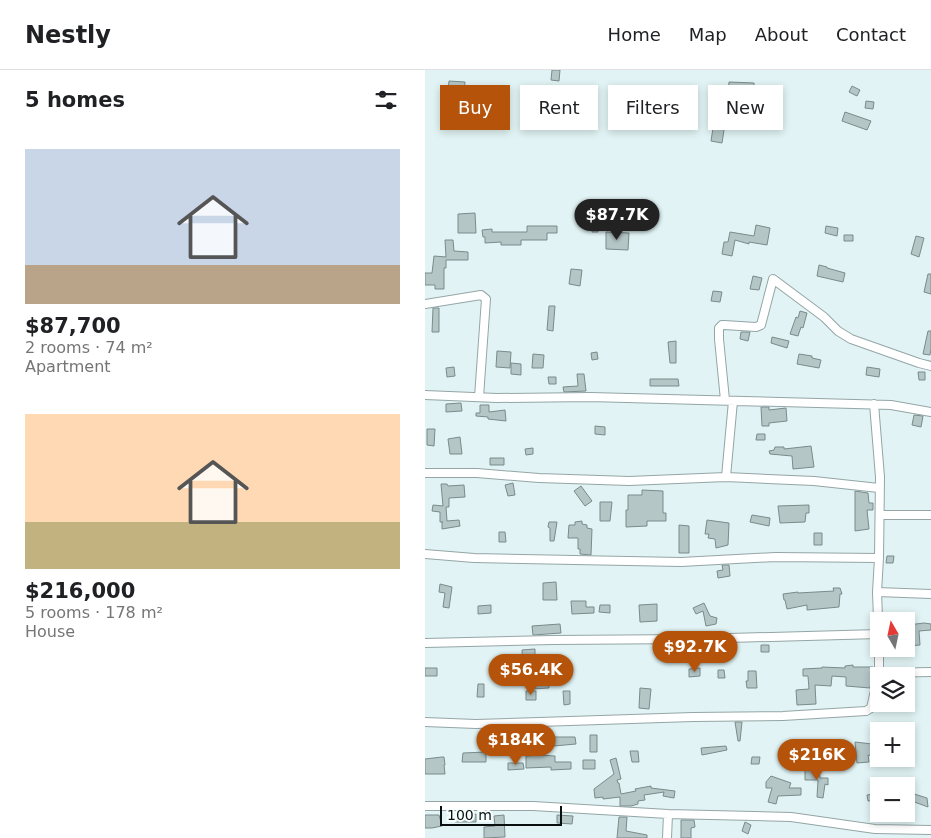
<!DOCTYPE html>
<meta charset="utf-8">
<style>
:root{--surface:#fff;--page:#f2f2f2;--text:#202124;--muted:#757577;--line:#e0e0e0;--accent:#b45309}
body{margin:0;font-family:"DejaVu Sans",sans-serif;background:var(--page);color:var(--text);height:100vh;display:flex;flex-direction:column;font-size:19px;white-space:nowrap}
*{box-sizing:border-box;margin:0}
p{font-size:16px;color:var(--muted)}
.icon{flex:none;width:28px;height:28px;fill:none;stroke:currentColor;stroke-width:2;stroke-linecap:round;stroke-linejoin:round}
.map{position:relative;flex:1;overflow:hidden}
.details{display:flex;flex-direction:column;background:var(--surface);width:425px}
.details>*{flex:none}
.banner{position:absolute;left:15px;top:15px;width:415px;height:45px;display:flex;gap:10px}
.needle{width:32px;rotate:351deg}
.tools{position:absolute;left:445px;top:542px;display:grid;gap:10px}
.tools a{display:grid;place-items:center;width:45px;height:45px;border-radius:0px;background:var(--surface);box-shadow:0 2px 8px #0003;font-size:25px}
.scale{position:absolute;left:15px;bottom:12px;width:122px;box-sizing:border-box;padding-left:5px;border:2px solid #090f0f;border-top:0;font-size:14px;line-height:18px;white-space:nowrap;color:#090f0f;-webkit-text-stroke:4px #f7fefe;paint-order:stroke}
.price{position:absolute;translate:-50% -42px;padding:0 11px;border-radius:18px;background:var(--accent);color:#fff;font-size:16px;line-height:32px;filter:drop-shadow(0 1px 2px #0008)}
.price::after{content:'';position:absolute;left:50%;top:30px;width:15px;height:11px;margin-left:-8px;background:inherit;clip-path:polygon(0 0,100% 0,50% 100%)}
.price.current{background:#222;color:#fff}
ul{padding:0;list-style:none}
li{display:grid;align-content:center;gap:10px;height:265px;padding:0 25px}
li span{display:grid;place-items:center;height:155px;border-radius:0px;color:#555}
li>.icon{margin-inline-start:auto}
span .icon{width:90px;height:90px;fill:#fffc;stroke-width:1}
li b{font-size:21px}
h2{display:flex;justify-content:space-between;align-items:center;height:60px;padding:0 25px;font-size:21px}
.pill{padding:0 18px;border-radius:0px;background:var(--surface);box-shadow:0 2px 8px #0003;font-size:18px;line-height:45px}
.pill.current{background:var(--accent);color:#fff}
header{display:flex;align-items:center;gap:30px;box-sizing:border-box;height:70px;padding:0 25px;background:var(--surface);border-bottom:1px solid var(--line)}
header strong{font-size:24px}
nav{display:flex;gap:28px;margin-inline-start:auto;font-size:18px}
main{display:flex;flex:1;min-height:0}
.map>svg:first-child{display:block}
.building{fill:#b4c6c6;stroke:#7b8b8c}
.lines{fill:none;stroke-linecap:round;stroke-linejoin:round}
.minor-casing{stroke:#95a5a6;stroke-width:10}
.minor{stroke:#fff;stroke-width:8}
</style>
<header>
<strong>Nestly</strong>
<nav><a>Home</a><a>Map</a><a>About</a><a>Contact</a></nav>
</header>
<main>
<section class="details">
<h2>5 homes<svg class="icon" aria-label="filters" viewBox="0 0 24 24"><path d="M4 7h16M4 17h16"/><circle cx="9" cy="7" r="2"/><circle cx="15" cy="17" r="2"/></svg></h2>
<ul>
<li><span style="background:linear-gradient(#c9d6e8 75%,#b9a48a 0)"><svg class="icon" aria-label="home" viewBox="0 0 24 24"><path d="M3 11l9-7 9 7M6 9v11h12V9"/></svg></span><div><b>$87,700</b><p>2 rooms · 74 m²</p><p>Apartment</p></div></li>
<li><span style="background:linear-gradient(#ffd9b3 70%,#c2b280 0)"><svg class="icon" aria-label="home" viewBox="0 0 24 24"><path d="M3 11l9-7 9 7M6 9v11h12V9"/></svg></span><div><b>$216,000</b><p>5 rooms · 178 m²</p><p>House</p></div></li>
</ul>
</section>
<div class="map">
<svg width="506" height="768" viewBox="0 0 506 768">
<rect width="100%" height="100%" fill="#e1f3f4"/>
<path class="building" d="M127,0H135L134,11L126,10Z
M24,11L40,12L39,23L23,21Z
M304,12L329,13V26L303,24Z
M427,16L435,20L432,26L424,22Z
M441,31L449,32L448,39L440,38Z
M205,33L214,34L212,51L203,50Z
M420,42L446,51L442,60L417,51Z
M290,45L301,47L297,73L286,71Z
M50,143L51,163H33V144Z
M168,151H174L173,162H167Z
M331,155L345,158L342,175L324,172V174L310,170L307,186L297,184L299,172H303L305,162L329,166Z
M102,156H132V163H122V170H96V175H76V172L60,173V167H58L57,160L67,159V162H102Z
M401,156L413,158L412,166L400,163Z
M181,162L204,163L203,180L181,179Z
M419,165H428V171H419Z
M491,166L499,168L494,187L486,184Z
M20,170H28L29,181L43,182V190H21V198H19V219H10V215H0V203H7L9,186L21,187Z
M394,195L402,197V198L420,203L418,212L392,206Z
M146,199L157,200L155,216L144,214Z
M503,204H506V224L499,222Z
M328,206L337,208L334,220L325,219Z
M288,221L297,222L295,232L286,231Z
M124,236H130L128,261L122,260Z
M8,238H14V262H7Z
M375,241L382,243L378,258L376,257L373,266L365,264L371,247L373,248Z
M503,261H506V279L505,285L498,284Z
M316,262H325L323,271L315,269Z
M347,267L364,271L362,278L346,273Z
M251,271V293H245L243,272Z
M72,281L86,282L85,298L71,297Z
M172,282L173,289L167,290L166,283Z
M108,284L119,285L118,298H107Z
M374,284L387,286V288L396,290L394,298L372,294Z
M86,293L96,294V305L86,304Z
M29,297L30,306L22,307L21,298Z
M442,297L455,299L454,307L441,305Z
M493,302H500V310H494Z
M152,304H159L161,321L139,322L138,317L153,316Z
M123,307H131V314H124Z
M225,309H253L254,316H225Z
M36,333L37,341L21,342V334Z
M55,335H64V342L80,340L81,351L63,349V347L51,346V343H55Z
M336,337H344V340L361,338L362,351L344,353V356H337Z
M489,345L498,346L496,357L487,355Z
M170,356L180,357V365L170,364Z
M2,359H10L9,376L2,375Z
M332,364H340V370H331Z
M35,367L37,384H25L23,369Z
M386,376L389,397L368,399L367,386L345,384L344,381L349,380L350,377H359V379Z
M108,378V384L101,385L100,379Z
M65,388H79V395H65Z
M88,413L90,425L83,426L80,415Z
M16,414H22L23,416L39,415L40,427L24,428V437H21L22,451L34,450L35,456L17,459V452H18H15V442L7,441L8,435L18,436Z
M156,416L167,431L160,436L149,421Z
M217,420L238,421V443H241V451H222V456L201,457V440H203V425H217Z
M430,421L443,423L444,433H448V440H442L444,459L430,461Z
M175,432H187L185,451H175Z
M384,435V443H381L380,452L355,453L353,436Z
M327,445L345,448L344,456L325,452Z
M282,450L304,453L303,475L291,478L290,469L283,468L284,464H280Z
M157,451V454L162,455V458L167,459L166,485L155,484V479H153V468H143L144,455H150V452Z
M124,452H132L129,471H125V458L123,457Z
M254,455L264,456V483H254Z
M74,462H80L81,472H74Z
M389,463H397V475H389Z
M462,486H469L468,493H461Z
M297,495H304L305,506L293,508L292,501L298,500Z
M131,512L132,530H118V513Z
M15,514L27,517L24,538L18,537L20,523L14,522Z
M408,518H415L417,524H415L414,537L382,540V535L362,539L360,530H359L358,524L373,522V523L409,521Z
M146,531H161V537H169V543L147,544Z
M279,533L285,546L292,548L291,554L281,556L278,541L271,544L268,538Z
M232,534V551L215,552L214,535Z
M66,535V543L53,544V536Z
M175,535H185V543L174,542Z
M499,553L506,554V560L494,561L495,575L483,576L482,567H485L483,555Z
M135,554L136,563L108,565L107,556Z
M336,575H344V582H336Z
M110,579V587H112L113,605L123,604L124,618L107,619L103,603L98,604L97,580Z
M428,595V597H448L445,618L421,616V607L407,606L406,616L390,615L391,634L372,635L371,620L384,619L383,606H378V599L397,598V597L420,598V596Z
M0,598H12V606H0Z
M275,598V606L264,607V599Z
M293,600H299L300,608H293Z
M323,601H331L332,618H322L321,611H323Z
M53,614H59V627H52Z
M215,618L226,619L224,639L214,638Z
M101,621H111V630H101Z
M138,621H145V634L139,635Z
M310,652H317L315,671H313Z
M454,663L453,687L443,685L444,692L432,693L430,672L447,674L446,664Z
M165,665H172V682H165Z
M129,667H150L151,674L129,676Z
M366,674L373,675L370,696L364,695Z
M301,676L302,680L277,685L276,678Z
M69,679H77L78,685H69Z
M205,681H213L214,692H207Z
M61,682V692H37L38,683Z
M114,685L130,686V692H146V699L126,700V697L101,698V686Z
M17,687H19L20,695H19L20,704H0V689Z
M327,687H335L334,694H326Z
M191,688L196,709L192,710L193,713H194L196,724L211,721L210,719L226,716V718L250,721L249,728L238,726L239,722L219,725L220,730L213,731V734L206,736H195V727L178,729V727L170,728L169,719L189,704L185,690Z
M158,690H170V699H158Z
M83,693H98L99,699L83,700Z
M380,700H394L395,708H403V715L400,714L398,728L392,727L393,710H380Z
M346,706L366,713L364,718H376V725L353,726L351,734L343,732L347,718H341V712Z
M454,723V730L443,731L442,725Z
M486,723L502,728L503,737L484,730Z
M51,744V752H30V750Z
M0,745H14L17,756L7,758H0Z
M79,745L80,767L59,768V757L70,756L69,746Z
M132,745L148,746L147,754L132,753Z
M194,747H202L201,761L222,765V768H192Z
M256,750H269L270,757L266,758V768H256Z
M320,752L326,755L323,764L317,761Z"/>
<g class="lines">
<defs>
<path id="minor" d="M0,234L56,225L61,229L54,327
M0,325L72,328L165,327L466,335L506,342
M300,330L294,269V258L297,255H299L331,257L336,255L348,209L399,247L413,261L426,269L494,293L506,296
M449,334L455,407L454,488L452,522L454,574
M0,403H52L114,408L204,411L301,407L389,411L454,418
M301,407L308,331
M455,445H506
M0,484L49,488L256,492L350,487L454,488
M452,522L506,524
M0,573L127,570L269,569L454,564
M454,603L506,602
M0,652L51,654L268,647L358,646L441,641L446,638L454,603V579
M0,736H108L243,744L366,747L450,759L506,760
M242,768L243,744"/>
</defs>
<use href="#minor" class="minor-casing"/>
<use href="#minor" class="minor"/>
</g>
</svg>
<div class="tools">
<a><svg class="needle" viewBox="-14 -14 28 28"><path d="M0-13l5 13h-10z" fill="#e53935"/><path d="M0 13l5-13h-10z" fill="#757577"/></svg></a>
<a><svg class="icon" aria-label="layers" viewBox="0 0 24 24"><path d="M12 4l9 5-9 5-9-5zM3 14l9 5 9-5"/></svg></a>
<a>+</a>
<a>−</a>
</div>
<div class="scale">100 m</div>
<b class="price current" style="left:192px;top:171px">$87.7K</b>
<b class="price" style="left:270px;top:603px">$92.7K</b>
<b class="price" style="left:106px;top:626px">$56.4K</b>
<b class="price" style="left:91px;top:696px">$184K</b>
<b class="price" style="left:392px;top:711px">$216K</b>
<div class="banner">
<a class="pill current">Buy</a>
<a class="pill">Rent</a>
<a class="pill">Filters</a>
<a class="pill">New</a>
</div>
</div>
</main>
